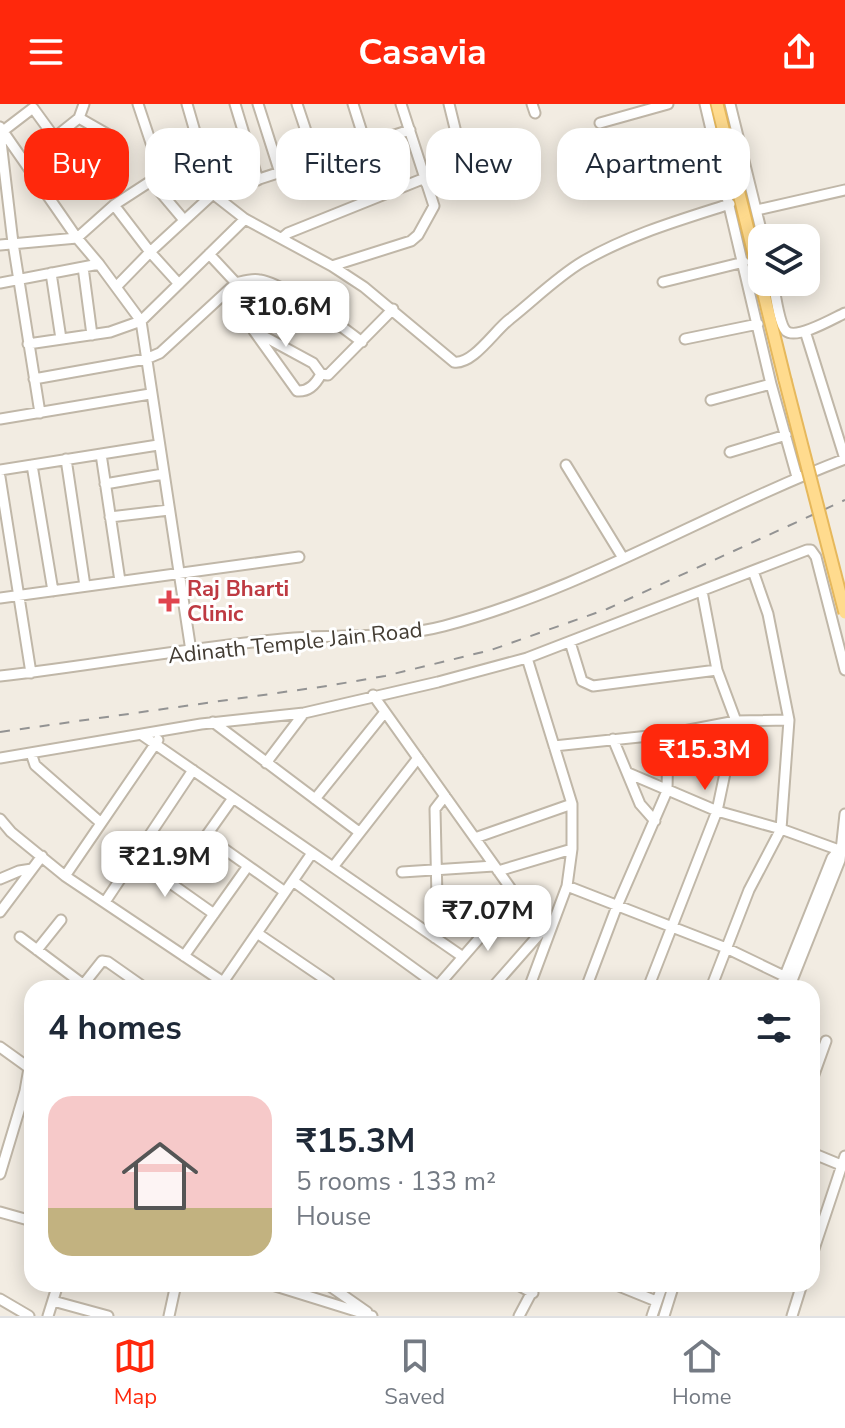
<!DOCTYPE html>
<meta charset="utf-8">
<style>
:root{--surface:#fff;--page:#f2f2f3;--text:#1f2937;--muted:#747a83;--line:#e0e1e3;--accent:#ff280c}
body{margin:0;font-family:"Nunito Sans",sans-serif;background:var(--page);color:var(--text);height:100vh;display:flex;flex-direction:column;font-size:30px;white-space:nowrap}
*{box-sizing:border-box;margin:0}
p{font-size:26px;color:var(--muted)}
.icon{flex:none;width:44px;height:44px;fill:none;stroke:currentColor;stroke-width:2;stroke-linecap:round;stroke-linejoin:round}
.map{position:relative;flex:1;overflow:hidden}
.sheet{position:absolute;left:24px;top:876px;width:796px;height:312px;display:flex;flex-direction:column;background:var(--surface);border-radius:24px;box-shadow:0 4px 20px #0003}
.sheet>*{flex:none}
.hud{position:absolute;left:24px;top:24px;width:798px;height:72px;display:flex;gap:16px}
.tools{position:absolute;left:748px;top:120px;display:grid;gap:16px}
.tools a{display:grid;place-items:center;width:72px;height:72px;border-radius:16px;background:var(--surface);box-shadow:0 4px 20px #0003;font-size:40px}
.price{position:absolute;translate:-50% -68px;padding:0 18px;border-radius:16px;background:#fff;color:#222;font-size:26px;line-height:52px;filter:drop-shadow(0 2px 4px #0008)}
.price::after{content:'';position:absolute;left:50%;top:48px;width:24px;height:18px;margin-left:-12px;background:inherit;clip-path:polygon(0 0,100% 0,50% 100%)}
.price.selected{background:var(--accent);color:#fff}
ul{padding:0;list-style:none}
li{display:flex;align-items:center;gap:24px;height:200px;padding:0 24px}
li+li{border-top:2px solid var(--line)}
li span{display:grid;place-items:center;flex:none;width:224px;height:160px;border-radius:24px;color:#555}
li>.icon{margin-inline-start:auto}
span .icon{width:96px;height:96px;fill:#fffc;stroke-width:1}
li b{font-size:34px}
h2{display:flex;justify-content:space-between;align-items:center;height:96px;padding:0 24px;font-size:34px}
.pill{padding:0 28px;border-radius:24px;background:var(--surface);box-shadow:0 4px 20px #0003;font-size:28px;line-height:72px}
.pill.selected{background:var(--accent);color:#fff}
header{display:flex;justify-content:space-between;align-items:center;height:104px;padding:0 24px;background:var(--accent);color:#fff;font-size:36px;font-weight:700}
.dock{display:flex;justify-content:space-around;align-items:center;height:112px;border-top:2px solid var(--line);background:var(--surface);font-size:22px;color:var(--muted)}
.dock a{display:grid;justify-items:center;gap:4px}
.dock .selected{color:var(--accent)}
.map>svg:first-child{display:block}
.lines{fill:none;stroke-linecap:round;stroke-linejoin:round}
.minor-casing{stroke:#c0b7a8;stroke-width:13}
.major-casing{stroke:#e6b85c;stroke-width:15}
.minor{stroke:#fff;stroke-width:9}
.major{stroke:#ffdb8e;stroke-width:11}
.rail{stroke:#939393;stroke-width:2;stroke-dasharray:10 10;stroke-linecap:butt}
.major-bridge-casing{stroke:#e6b85c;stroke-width:15;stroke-linecap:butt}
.major-bridge{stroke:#ffdb8e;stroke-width:11}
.health-dot{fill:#e0444e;stroke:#fff;stroke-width:3}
.labels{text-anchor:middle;stroke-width:6;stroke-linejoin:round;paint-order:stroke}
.health-label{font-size:22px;font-weight:bold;fill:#be3a42;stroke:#fff;text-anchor:start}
.street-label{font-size:22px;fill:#433c33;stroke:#fff}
</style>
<header><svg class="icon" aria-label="menu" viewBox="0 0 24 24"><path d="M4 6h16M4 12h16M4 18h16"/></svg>Casavia<svg class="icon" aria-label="share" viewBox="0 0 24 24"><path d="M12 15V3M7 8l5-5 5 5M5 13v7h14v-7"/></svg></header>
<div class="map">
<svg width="845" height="1212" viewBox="0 0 845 1212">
<rect width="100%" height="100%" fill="#f2ece2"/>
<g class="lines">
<defs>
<path id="minor" d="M187,0L213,90L245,115L332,162L364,183L454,258C473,261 495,226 510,215C534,196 557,173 582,158C628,131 680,116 730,100
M235,0L258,76
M258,0L280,69
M297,0L316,57
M353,0L366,41
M532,0L535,9
M705,0L771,280L797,373
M730,0L763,134
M600,19L668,0
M0,23L77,134L99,160L141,217L191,547
M3,27L33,4L76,63
M0,29L13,139L40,309
M25,57L79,14L84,0
M635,72L718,48
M151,77L184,116
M426,79L464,61L449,0
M46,86L114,34L79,14
M114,101L150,148L179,180
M757,106L845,86
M282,134L288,129L425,74
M0,141L77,134L114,101L151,77L158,60L138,0
M209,150L236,179
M332,162L411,137L418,131L434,102L401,0
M83,163L92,231
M51,169L61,235
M663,178L744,158
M773,178C775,188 779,220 786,227C797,236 834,214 845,209
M0,179L99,160
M116,183L150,148L213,90L410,26
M254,227L313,259L321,270C316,280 309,288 297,287Z
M254,227L284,187
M685,235L758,220
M28,240L110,228L141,217L245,115
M321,270L328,271L393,205
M34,275L146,255L160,249L236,179C244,177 252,174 260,176C285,180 341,222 362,238
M711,296L771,280
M0,315L150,290
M730,348L786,331
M101,350L120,477
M66,355L85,482
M32,361L53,487
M566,361L623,454
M0,366L158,341
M0,373L31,569
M105,380L163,370
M110,413L169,406
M0,494L299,453
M570,538L582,577L593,582L717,566
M527,554L572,700V745L567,782L529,884
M0,572C98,561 195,542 294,534C343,530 395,535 444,522C585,485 709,407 845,355L805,227
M373,591L516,792L547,831
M213,618L359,728
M142,631L463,853
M613,635L640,700L655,717
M554,642L668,630L736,617L789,616
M31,649L35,661L101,719
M0,654L201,620L304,609L438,578L527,554L807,446H811L816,453L845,566
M266,659L304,609
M628,669L717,707L781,725L839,746
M315,695L385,608
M0,715L11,728L65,772L232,884
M206,732L285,788
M475,734L572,700
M135,754L214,810
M333,763L418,654
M498,767L572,745
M402,768L494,762
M65,772L158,636
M0,775L19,767L32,765
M293,777L438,882
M172,780L233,694
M567,782L726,844L784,872
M105,798L193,666
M0,808L42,752
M257,829L329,878L332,884
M20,833L88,884
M435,834L437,795L435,705L445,692
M37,846L61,816
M184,852L248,762
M83,881L102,857L108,858L145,884
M219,884L312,749
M436,884L516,792
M492,884L543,826
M586,884L617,802L667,687L668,630
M648,884L717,707L736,617L717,566L702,487
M711,884L749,786L781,725L789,616L768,510L753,467
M780,884L832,754L839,746
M789,884L840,756L845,710
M0,943L32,966
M812,976L826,937
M812,1049L841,1061
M0,1070L25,987L29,964
M0,1108L32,1117
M812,1151L845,1052
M269,1180L372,1212
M327,1180L367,1208
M516,1180L533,1189
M614,1180L656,1197
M0,1195L29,1212
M53,1197L108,1212
M48,1212L58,1180
M169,1212L176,1180
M519,1212L536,1180
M652,1212L663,1180
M664,1212L674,1180
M792,1212L802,1180"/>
<path id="major" d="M717,0L785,276"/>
</defs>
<use href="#minor" class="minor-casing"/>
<use href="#major" class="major-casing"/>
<use href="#minor" class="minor"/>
<use href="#major" class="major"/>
<path class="rail" d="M0,628L327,582L385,572L491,546L607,505L845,396"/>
<defs>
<path id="major-bridge" d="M785,276L845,509"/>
</defs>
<use href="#major-bridge" class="major-bridge-casing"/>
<use href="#major-bridge" class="major-bridge"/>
</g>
<path class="health-dot" d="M165 485h8v8h8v8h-8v8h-8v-8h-8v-8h8z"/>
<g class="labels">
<g class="health-label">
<text x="187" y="492">Raj Bharti<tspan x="187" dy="25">Clinic</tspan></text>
</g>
<g class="street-label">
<text transform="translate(295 538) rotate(-6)" y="8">Adinath Temple Jain Road</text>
</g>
</g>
</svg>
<div class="tools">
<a><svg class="icon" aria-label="layers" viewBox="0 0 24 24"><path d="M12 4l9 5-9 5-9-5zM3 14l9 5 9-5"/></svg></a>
</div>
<b class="price" style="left:286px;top:245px">₹10.6M</b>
<b class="price selected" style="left:705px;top:688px">₹15.3M</b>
<b class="price" style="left:165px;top:795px">₹21.9M</b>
<b class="price" style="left:488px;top:849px">₹7.07M</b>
<div class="hud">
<a class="pill selected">Buy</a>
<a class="pill">Rent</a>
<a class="pill">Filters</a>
<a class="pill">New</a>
<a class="pill">Apartment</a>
</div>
<section class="sheet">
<h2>4 homes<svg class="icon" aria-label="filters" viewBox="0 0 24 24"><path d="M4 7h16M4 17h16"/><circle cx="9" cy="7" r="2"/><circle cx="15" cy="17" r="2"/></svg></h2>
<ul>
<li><span style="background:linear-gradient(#f6c9c9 70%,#c2b280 0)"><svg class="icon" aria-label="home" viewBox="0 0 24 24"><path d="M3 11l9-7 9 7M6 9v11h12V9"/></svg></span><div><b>₹15.3M</b><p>5 rooms · 133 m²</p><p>House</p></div></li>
</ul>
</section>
</div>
<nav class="dock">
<a class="selected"><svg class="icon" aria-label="map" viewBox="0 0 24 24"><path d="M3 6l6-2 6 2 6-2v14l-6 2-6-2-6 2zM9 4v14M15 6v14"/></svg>Map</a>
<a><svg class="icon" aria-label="saved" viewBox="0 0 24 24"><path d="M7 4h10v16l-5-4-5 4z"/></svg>Saved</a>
<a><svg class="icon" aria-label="home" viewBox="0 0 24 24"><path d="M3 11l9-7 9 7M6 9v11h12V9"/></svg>Home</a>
</nav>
